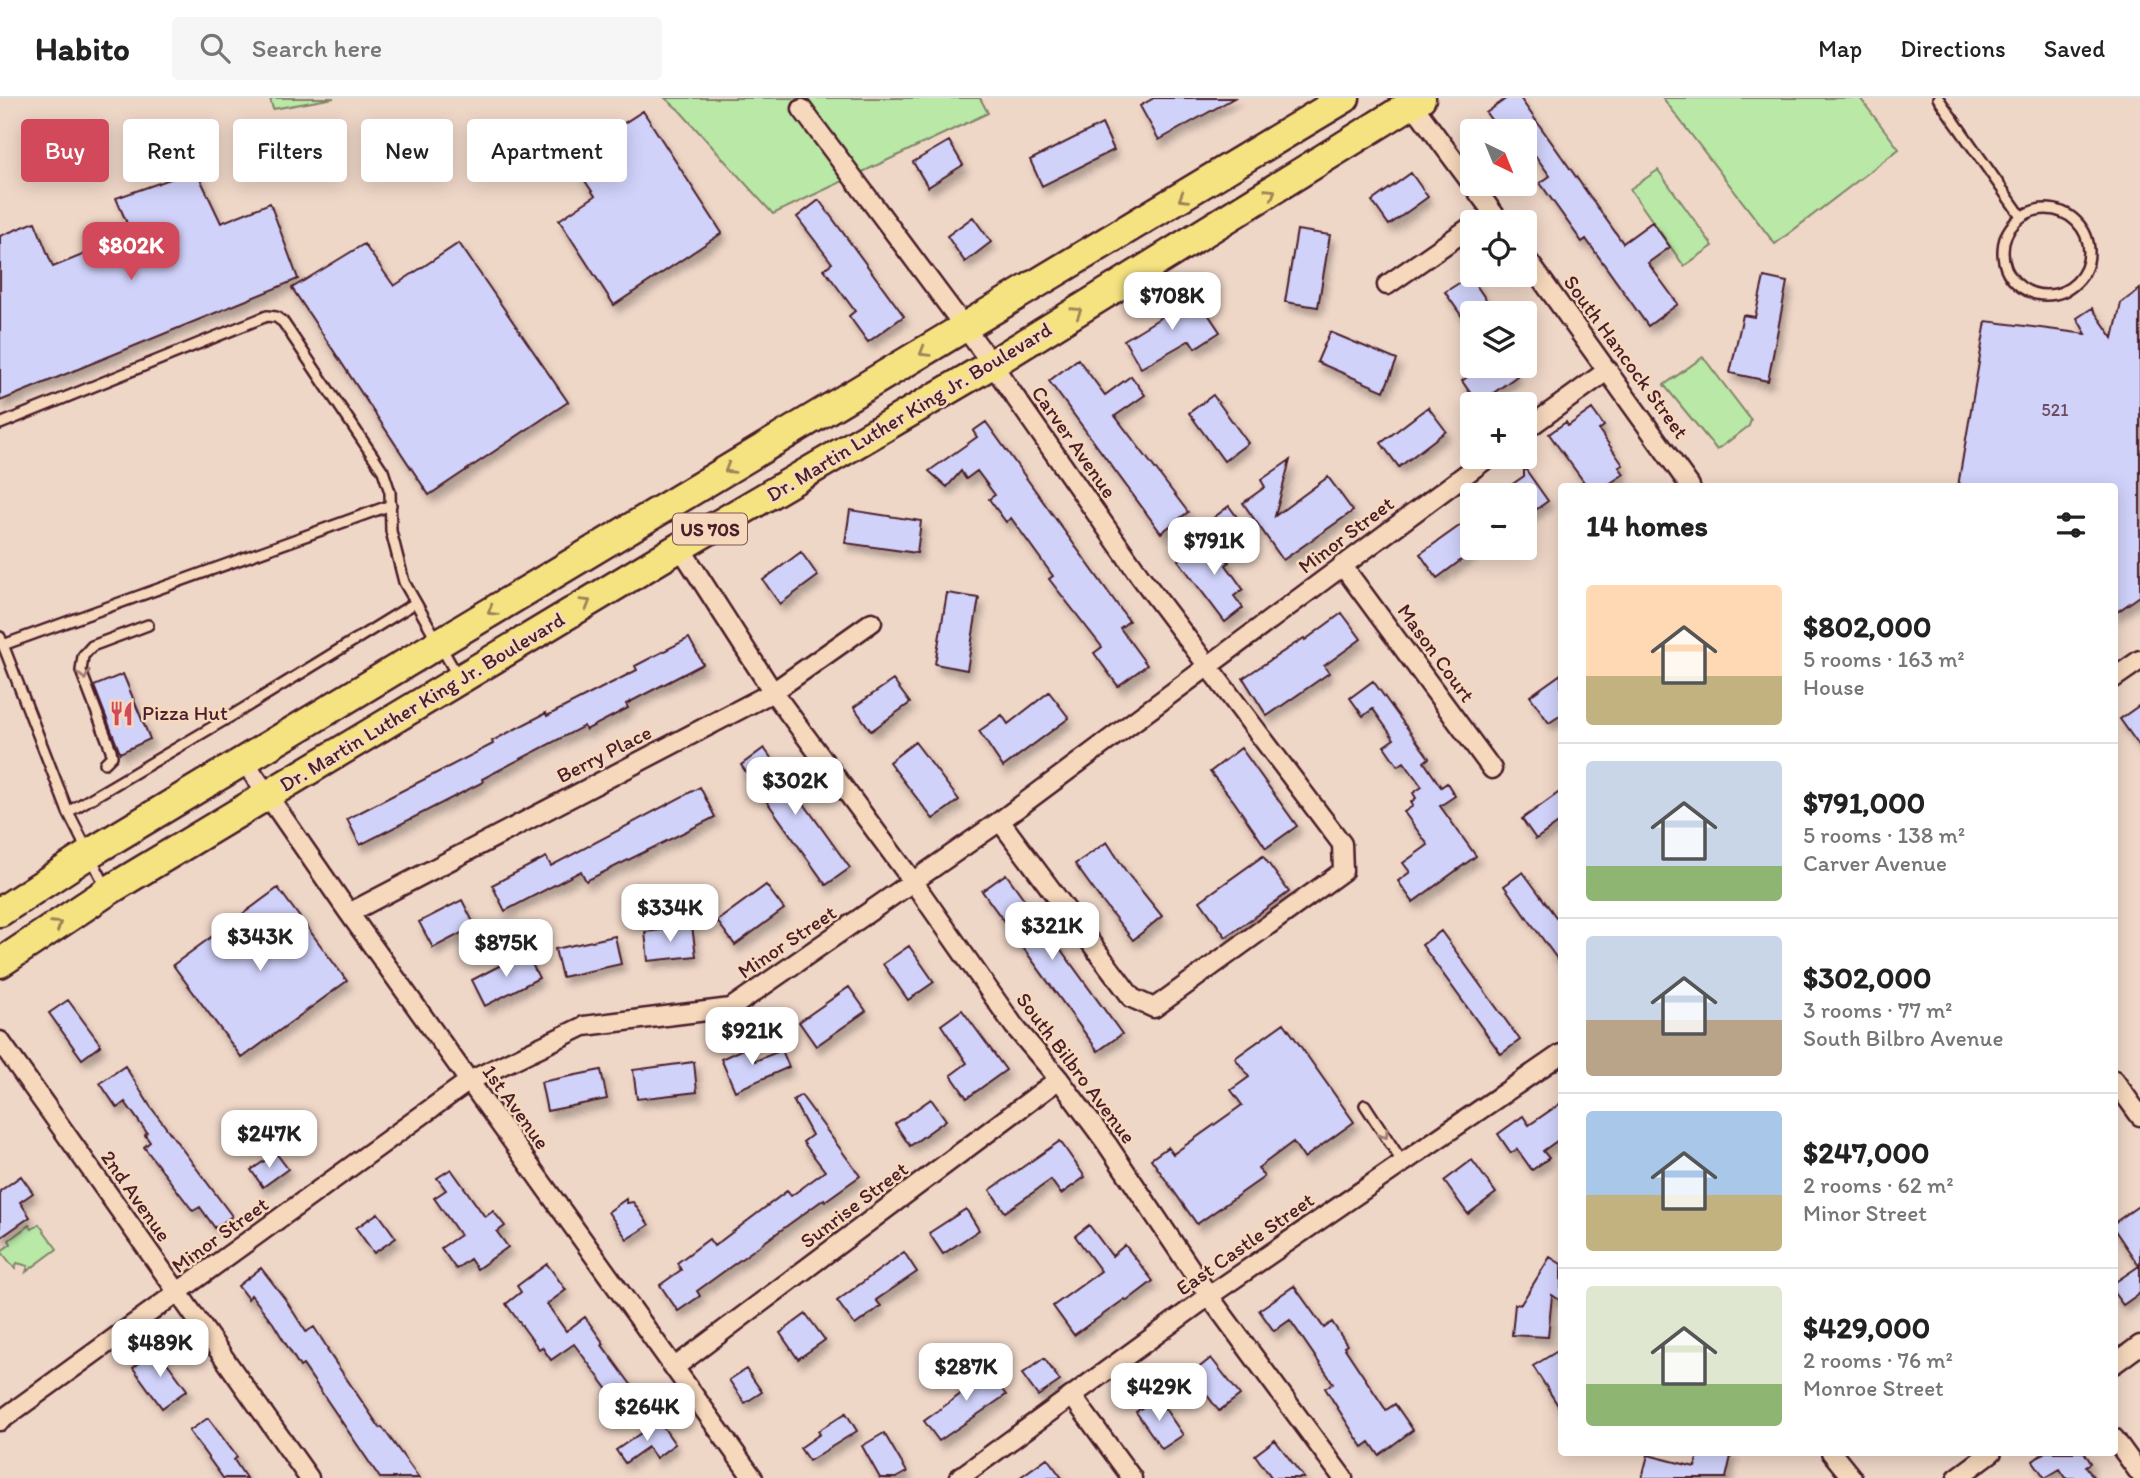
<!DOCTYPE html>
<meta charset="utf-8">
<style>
:root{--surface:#fff;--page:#f6f6f6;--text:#222;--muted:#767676;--line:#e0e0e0;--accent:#d1495b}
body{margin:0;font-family:Itim,sans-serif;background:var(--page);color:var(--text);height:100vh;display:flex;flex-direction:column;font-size:26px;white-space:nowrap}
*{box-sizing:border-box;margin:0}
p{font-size:23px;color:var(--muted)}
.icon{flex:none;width:38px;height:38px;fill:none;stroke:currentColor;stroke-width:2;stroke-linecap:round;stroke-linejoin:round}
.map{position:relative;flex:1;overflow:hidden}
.drawer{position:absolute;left:1558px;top:385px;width:560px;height:973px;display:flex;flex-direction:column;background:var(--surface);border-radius:7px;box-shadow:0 4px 18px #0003}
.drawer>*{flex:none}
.hud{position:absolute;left:21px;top:21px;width:665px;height:63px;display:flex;gap:14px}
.needle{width:46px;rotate:137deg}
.tools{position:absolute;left:1460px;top:21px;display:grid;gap:14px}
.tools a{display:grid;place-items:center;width:77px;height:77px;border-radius:7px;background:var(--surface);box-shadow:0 4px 18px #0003;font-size:35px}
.price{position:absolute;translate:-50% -60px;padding:0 16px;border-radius:14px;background:#fff;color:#222;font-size:23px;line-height:46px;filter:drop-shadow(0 2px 4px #0008)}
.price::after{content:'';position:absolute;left:50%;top:42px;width:21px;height:16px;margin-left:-10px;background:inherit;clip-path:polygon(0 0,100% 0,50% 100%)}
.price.active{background:var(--accent);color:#fff}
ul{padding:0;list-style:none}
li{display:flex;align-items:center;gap:21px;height:175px;padding:0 28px}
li+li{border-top:2px solid var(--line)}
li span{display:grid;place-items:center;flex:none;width:196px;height:140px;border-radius:7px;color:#555}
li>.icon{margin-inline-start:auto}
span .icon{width:84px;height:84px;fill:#fffc;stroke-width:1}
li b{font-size:30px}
h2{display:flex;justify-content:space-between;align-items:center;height:84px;padding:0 28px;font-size:30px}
.pill{padding:0 24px;border-radius:7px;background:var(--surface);box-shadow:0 4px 18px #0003;font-size:24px;line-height:63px}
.pill.active{background:var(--accent);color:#fff}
header{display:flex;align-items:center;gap:42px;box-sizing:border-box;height:98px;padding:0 35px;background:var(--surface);border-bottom:2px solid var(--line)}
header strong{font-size:33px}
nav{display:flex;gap:38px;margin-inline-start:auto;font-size:24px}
.search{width:490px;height:63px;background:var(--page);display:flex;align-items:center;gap:18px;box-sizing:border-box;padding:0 24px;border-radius:7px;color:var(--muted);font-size:26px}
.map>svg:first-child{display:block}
.green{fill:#b9e8a7;stroke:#828469;stroke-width:2}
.building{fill:#d1d2fa;stroke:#4a1f2b;stroke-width:2;filter:url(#shadow)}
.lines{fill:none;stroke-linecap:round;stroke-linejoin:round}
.lane-casing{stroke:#4a1f2b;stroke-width:14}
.street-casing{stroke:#4a1f2b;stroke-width:23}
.primary-casing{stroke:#4a1f2b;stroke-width:33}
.lane{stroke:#f6d8bc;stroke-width:9}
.street{stroke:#f6d8bc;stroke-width:18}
.primary{stroke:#f5e382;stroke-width:28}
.oneway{stroke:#a08156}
.oneway2{stroke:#a07c74}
.labels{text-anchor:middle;stroke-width:5;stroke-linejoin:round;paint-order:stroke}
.number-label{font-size:18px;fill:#6c4c5f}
.shield{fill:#f6d8bc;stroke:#7e5656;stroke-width:2}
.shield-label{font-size:19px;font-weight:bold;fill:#4a1f2b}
.street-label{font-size:21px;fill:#4a1f2b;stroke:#f6d8bc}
.poi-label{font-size:21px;fill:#4a1f2b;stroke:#f6d8bc;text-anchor:start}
</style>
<header>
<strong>Habito</strong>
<div class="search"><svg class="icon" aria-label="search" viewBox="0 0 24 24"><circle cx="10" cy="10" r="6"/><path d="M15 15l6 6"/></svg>Search here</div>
<nav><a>Map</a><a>Directions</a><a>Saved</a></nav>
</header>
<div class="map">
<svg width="2140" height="1380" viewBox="0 0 2140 1380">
<defs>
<filter id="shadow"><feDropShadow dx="4" dy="7" stdDeviation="3.5" flood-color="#0004"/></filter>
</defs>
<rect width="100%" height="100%" fill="#efd7c8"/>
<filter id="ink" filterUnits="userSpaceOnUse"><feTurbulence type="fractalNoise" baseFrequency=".0143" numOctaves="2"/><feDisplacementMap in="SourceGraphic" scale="14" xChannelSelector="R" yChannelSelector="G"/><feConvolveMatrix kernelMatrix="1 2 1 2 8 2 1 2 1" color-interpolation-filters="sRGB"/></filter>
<g filter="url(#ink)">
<path class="green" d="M270,0H334L273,11Z
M665,0H980L988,15L773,116L679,12Z
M1663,0H1860L1899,51L1775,146Z
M1658,72L1713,148L1684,168L1630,91Z
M1703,259L1751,322L1749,328L1717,352L1664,287Z
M39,1126L57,1151L26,1174L28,1168L17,1165L15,1171L1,1153L11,1146L9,1142L29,1127L32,1131Z"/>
<path class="building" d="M1154,0H1234L1159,42L1140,8Z
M1507,0H1520L1623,145L1652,124L1670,149L1648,165L1678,206L1648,228L1586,141L1582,144L1540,85L1550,78L1524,42V33H1500L1486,15Z
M643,13L722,135L614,207L559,122L595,98L570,60Z
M1102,26L1114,52L1042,88L1030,62Z
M949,43L963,67L928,89L913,64Z
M196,72L221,125L270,105L298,181L0,303V138L35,124L53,169L132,137L116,100Z
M1411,75L1428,99L1389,127L1372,103Z
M819,102L904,218L868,244L849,218L855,213L824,171L832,165L797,119Z
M973,119L991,144L965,164L947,138Z
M1297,132L1330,137L1318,209L1285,204Z
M459,145L568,304L429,397L292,190L364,146L394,188Z
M1470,178L1495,215H1472V233L1445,194Z
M1764,179L1787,184L1768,283L1730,275L1743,217L1755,219Z
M2140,191V498L2114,516V388H1958L1986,223L2086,236L2077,220L2092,210L2113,240L2121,205Z
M1196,198L1220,234L1195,250L1190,242L1141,270L1124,242Z
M1330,234L1397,262L1384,293L1317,264Z
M1078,261L1105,297L1131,278L1145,297L1115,318L1188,414L1161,435L1049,283Z
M1482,268H1510L1517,278L1478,306L1462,283Z
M1213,297L1248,345L1224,363L1189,315Z
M1428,309L1446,333L1399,369L1381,345Z
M1592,311L1604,328L1599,332L1623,367L1619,369L1624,376L1606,388H1587L1549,336L1566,324L1568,328Z
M986,324L1129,523L1120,530L1147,567L1118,588L1094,555L1102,549L1049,481L1053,478L1011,420L1006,424L989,401L995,397L977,373L966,381L961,373L947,389L929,373L977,339L973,333Z
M1290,362L1275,418L1328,379L1353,413L1283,462L1243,405L1265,389L1261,382Z
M1524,369L1548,403L1524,420V397H1497L1524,378Z
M1229,408L1239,422L1222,435L1212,421Z
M850,412L921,423L917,455L845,445Z
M1472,419V454L1437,480L1420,456Z
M1211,438L1229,464L1226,467L1243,491L1234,498L1243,510L1225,524L1178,462Z
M801,454L818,478L780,506L763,482Z
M947,495L979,500L967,572L935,566Z
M1342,515L1361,541L1324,568L1329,575L1267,618L1243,580L1304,540L1305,542Z
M689,540L703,566L626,606L628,610L586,632L584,628L482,681L483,684L360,747L347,721L493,646L492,643L546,615L547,618L637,572L635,568Z
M123,576L150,641L120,655L94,588Z
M1561,576V617L1549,625L1530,598Z
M893,582L910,605L871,633L854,609Z
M1373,583L1429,660L1424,664L1441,689L1447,685L1455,698L1440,708L1476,758L1413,804L1398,783L1410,774L1403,765L1428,747L1404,714L1413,708L1411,704L1416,700L1413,695L1422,689L1404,664L1398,668L1384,648L1394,641L1373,611L1363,618L1350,600Z
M1049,594L1069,620L1003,669L979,633L1002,617L1008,626Z
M2140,607V649L2120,621Z
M915,644L959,702L933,721L889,664Z
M764,650L850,770L826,787L741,667Z
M1241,650L1297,728L1266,750L1233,702L1210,674Z
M700,689L715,719L586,783L581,773L505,813L492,787L546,759L551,768Z
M1561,693V723L1536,741L1522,721Z
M1107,744L1127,775L1162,818L1133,842L1101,802L1075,766Z
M1263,758L1289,794L1226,839L1200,803Z
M1523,774L1561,826V866L1504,788Z
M1006,776L1122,936L1098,953L982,793Z
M766,787L784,811L735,847L717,823Z
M278,790L347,883L242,960L173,867Z
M462,802L475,828L433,850L419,824Z
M692,828L696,858L648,863L645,834Z
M1441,833L1520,942L1501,956L1422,847Z
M615,838L621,866L562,879L555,851Z
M909,848L934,884L908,902L883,866Z
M526,854L539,880L485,908L472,882Z
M849,889L866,913L816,948L799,924Z
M68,902L101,947L82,961L49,915Z
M962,912L1006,972L967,1000L951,977L967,965L941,927Z
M1284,925L1354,1024L1304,1060L1293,1044L1258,1070L1264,1079L1197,1126L1151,1061L1168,1049L1173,1056L1242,1007L1231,992L1249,979L1235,960Z
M749,948L755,963L782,952L789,969L735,993L721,961Z
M694,964L697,994L637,1001L633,972Z
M125,968L150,1008L232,1118L215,1130L200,1109L193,1113L144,1049L150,1044L145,1037L147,1035L125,1004L117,1010L100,985Z
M601,972L607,1001L547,1013L541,984Z
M801,997L860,1078L825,1103L824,1101L697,1193L700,1198L678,1213L660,1187L681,1172L677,1165L709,1141L714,1148L787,1093L791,1098L825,1073L803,1044L812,1037L793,1002Z
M931,1001L946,1022L910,1048L895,1026Z
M1561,1005V1040L1543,1053L1549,1060L1532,1072L1517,1051L1511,1055L1498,1036L1523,1018L1529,1027Z
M1060,1043L1085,1079L1061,1096L1051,1082L1005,1114L990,1092Z
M276,1055L288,1071L263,1089L251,1072Z
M1472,1062L1496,1095L1468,1116L1444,1083Z
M451,1071L485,1119L493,1113L505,1128L497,1134L508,1149L477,1171L470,1161L456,1171L441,1150L460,1137L434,1100L446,1092L437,1080Z
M21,1078L33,1095L20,1104L30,1119L0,1140V1093Z
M626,1101L627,1105L633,1104L649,1127L627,1141L608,1114Z
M2140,1107V1195L2123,1207L2114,1195V1185L2139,1168L2114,1131V1125Z
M966,1111L979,1132L943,1156L929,1135Z
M378,1115L396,1140L374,1155L356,1130Z
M1089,1127L1112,1158L1125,1147L1153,1183L1127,1203L1125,1201L1074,1237L1053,1208L1101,1173L1075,1138Z
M904,1154L917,1174L876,1202L881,1208L855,1227L837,1203Z
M1550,1159L1561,1166V1203L1552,1197L1548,1239L1512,1237L1515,1206H1521Z
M547,1166L566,1192L547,1206L566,1233L585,1219L604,1246L602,1247L638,1296L621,1309L574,1246L551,1262L542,1249L539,1251L506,1206L521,1194L517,1188Z
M261,1170L285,1201L306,1234L314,1229L328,1251L327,1252L380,1330L382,1329L419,1380H380L303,1267L300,1269L273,1225L251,1197L248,1201L238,1188Z
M1294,1188L1324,1230L1332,1224L1347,1247L1344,1249L1386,1312L1395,1306L1413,1332L1379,1357L1370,1344L1363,1349L1354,1336L1325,1290L1333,1285L1290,1222L1274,1233L1259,1212Z
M806,1216L825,1242L798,1261L780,1235Z
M157,1251L187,1292L162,1310L133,1270Z
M1561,1251V1312L1533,1268Z
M1044,1260L1060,1283L1038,1298L1022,1276Z
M1211,1260L1240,1297L1219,1313L1191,1276Z
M983,1266L1006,1297L939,1343L924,1323L962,1295L956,1286Z
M746,1271L762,1294L745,1305L729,1282Z
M1153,1273L1163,1287L1148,1298L1138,1283Z
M1157,1299L1183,1337L1162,1351L1136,1314Z
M846,1315L857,1333L809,1363L800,1350L820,1336L818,1333Z
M208,1320L237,1359L234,1362L246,1380H223L189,1333Z
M659,1323L675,1346L656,1360L648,1349L625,1365L616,1352Z
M884,1335L907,1374L896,1380H880L862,1348Z
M1275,1342L1304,1380H1272L1255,1357Z
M1699,1354H1732L1726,1380H1642L1648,1357L1695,1369Z
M2045,1354H2084L2091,1365L2086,1368L2094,1380H2066L2060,1371L2045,1380L2033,1363Z
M1047,1360L1062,1380H1019Z"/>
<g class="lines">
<defs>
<path id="lane" d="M1938,0L2021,118
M2003 154a43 43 0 1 1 86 0a43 43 0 1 1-86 0Z
M0,326L267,218L276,219L283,224L383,373L390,394L391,433L404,484L457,577
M0,539L68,714L106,789
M3,547L391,407
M105,665L112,658L111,652L81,573L83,558L92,548L148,527
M68,714L233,617L415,505
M1365,1007L1403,1065"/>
<path id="street" d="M1408,0L1500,124
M802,11L992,266L1140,478L1342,746L1343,773L1154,910L1132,900L1000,723
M1524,157L1690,388
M1387,187L1472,128
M1524,333L1608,272
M680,449L773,594L914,785L1014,928L1059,981L1107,1046L1209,1198L1343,1380
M1342,467L1492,671
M2114,580L2140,562
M244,663L349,815L753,1380
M349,815L773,594L872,524
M0,943L309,1380
M2114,982L2140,1018
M2114,1266L2140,1247
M675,1269L1059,981
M1072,1298L1132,1380
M0,1323L469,983L584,928L731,910L1000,723L1489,359
M2114,1340L2140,1376
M1831,1354L1852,1380
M959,1380L1209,1198L1561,956
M1957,1380L1992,1354"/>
<path id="primary" d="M0,814L92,754L1345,0
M0,865L108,793L680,449L992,266L1421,0"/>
</defs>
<use href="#lane" class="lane-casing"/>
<use href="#street" class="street-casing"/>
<use href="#primary" class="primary-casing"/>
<use href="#lane" class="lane"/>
<use href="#street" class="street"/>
<use href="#primary" class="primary"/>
</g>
<defs><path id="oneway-chevron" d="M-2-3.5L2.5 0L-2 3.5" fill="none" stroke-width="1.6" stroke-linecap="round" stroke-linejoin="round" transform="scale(1.75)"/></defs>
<g class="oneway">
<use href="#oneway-chevron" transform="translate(1271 95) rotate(-32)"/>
<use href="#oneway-chevron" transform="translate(1183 100) rotate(149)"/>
<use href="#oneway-chevron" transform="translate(1077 214) rotate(-32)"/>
<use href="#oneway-chevron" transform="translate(924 254) rotate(149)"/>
<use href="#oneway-chevron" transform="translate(729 371) rotate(149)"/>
<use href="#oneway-chevron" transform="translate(586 505) rotate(-31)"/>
<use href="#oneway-chevron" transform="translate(492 513) rotate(149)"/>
<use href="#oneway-chevron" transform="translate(57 827) rotate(-33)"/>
</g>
<g class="oneway2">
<use href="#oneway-chevron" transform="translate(84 577) rotate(78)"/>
<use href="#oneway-chevron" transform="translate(1384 1036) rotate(57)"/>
</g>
</g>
<defs>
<symbol id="restaurant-bare" viewBox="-9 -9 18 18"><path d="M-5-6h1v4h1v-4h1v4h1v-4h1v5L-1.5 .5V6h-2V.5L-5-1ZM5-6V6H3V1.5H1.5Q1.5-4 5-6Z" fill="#d1495b" stroke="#f6d8bc" stroke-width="2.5" paint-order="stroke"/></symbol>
</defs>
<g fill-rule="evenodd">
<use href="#restaurant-bare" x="104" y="598" width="35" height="35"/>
</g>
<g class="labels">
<g class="number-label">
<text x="2055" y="318">521</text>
</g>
<rect class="shield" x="673" y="415.5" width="74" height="31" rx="5"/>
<g class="shield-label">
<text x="710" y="438">US 70S</text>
</g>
<g class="street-label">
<text transform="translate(1626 259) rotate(54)" y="7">South Hancock Street</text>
<text transform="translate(909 314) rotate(-31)" y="7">Dr. Martin Luther King Jr. Boulevard</text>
<text transform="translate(1074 344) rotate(55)" y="7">Carver Avenue</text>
<text transform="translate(1346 437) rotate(-37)" y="7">Minor Street</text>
<text transform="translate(1436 555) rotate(54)" y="7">Mason Court</text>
<text transform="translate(422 604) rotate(-31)" y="7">Dr. Martin Luther King Jr. Boulevard</text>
<text transform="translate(604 656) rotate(-27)" y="7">Berry Place</text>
<text transform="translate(787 844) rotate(-34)" y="7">Minor Street</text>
<text transform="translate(1076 970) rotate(53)" y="7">South Bilbro Avenue</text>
<text transform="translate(516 1009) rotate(54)" y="7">1st Avenue</text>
<text transform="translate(136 1098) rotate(55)" y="7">2nd Avenue</text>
<text transform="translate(854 1107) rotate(-37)" y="7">Sunrise Street</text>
<text transform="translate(220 1137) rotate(-36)" y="7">Minor Street</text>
<text transform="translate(1245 1146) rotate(-35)" y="7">East Castle Street</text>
</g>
<g class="poi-label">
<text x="142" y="622">Pizza Hut</text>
</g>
</g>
</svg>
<div class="tools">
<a><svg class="needle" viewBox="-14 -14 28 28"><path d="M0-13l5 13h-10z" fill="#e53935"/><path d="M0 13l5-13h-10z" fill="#767676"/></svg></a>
<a><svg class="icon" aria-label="locate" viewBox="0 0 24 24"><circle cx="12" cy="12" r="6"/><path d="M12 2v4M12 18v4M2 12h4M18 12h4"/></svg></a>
<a><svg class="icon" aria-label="layers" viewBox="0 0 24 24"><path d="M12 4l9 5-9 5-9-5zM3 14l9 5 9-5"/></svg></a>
<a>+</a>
<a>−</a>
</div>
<b class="price active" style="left:131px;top:184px">$802K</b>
<b class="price" style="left:1172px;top:234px">$708K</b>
<b class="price" style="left:1214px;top:479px">$791K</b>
<b class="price" style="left:795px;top:719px">$302K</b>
<b class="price" style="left:670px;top:846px">$334K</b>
<b class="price" style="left:1052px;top:864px">$321K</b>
<b class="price" style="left:260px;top:875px">$343K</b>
<b class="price" style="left:506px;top:881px">$875K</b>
<b class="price" style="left:752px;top:969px">$921K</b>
<b class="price" style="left:269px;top:1072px">$247K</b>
<b class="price" style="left:160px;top:1281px">$489K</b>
<b class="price" style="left:966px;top:1305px">$287K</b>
<b class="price" style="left:1159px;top:1325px">$429K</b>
<b class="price" style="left:647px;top:1345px">$264K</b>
<div class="hud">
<a class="pill active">Buy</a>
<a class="pill">Rent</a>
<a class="pill">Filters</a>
<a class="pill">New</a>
<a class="pill">Apartment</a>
</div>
<section class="drawer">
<h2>14 homes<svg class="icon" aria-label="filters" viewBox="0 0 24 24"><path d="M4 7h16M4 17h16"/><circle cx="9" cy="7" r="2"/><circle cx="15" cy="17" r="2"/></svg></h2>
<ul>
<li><span style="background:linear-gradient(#ffd9b3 65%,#c2b280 0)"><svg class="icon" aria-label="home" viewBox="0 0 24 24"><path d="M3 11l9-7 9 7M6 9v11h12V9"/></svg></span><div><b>$802,000</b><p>5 rooms · 163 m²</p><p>House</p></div></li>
<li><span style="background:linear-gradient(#c9d6e8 75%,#8fb573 0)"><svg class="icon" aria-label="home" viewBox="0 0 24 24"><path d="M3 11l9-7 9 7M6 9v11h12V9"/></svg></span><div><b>$791,000</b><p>5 rooms · 138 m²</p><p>Carver Avenue</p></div></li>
<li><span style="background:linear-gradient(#c9d6e8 60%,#b9a48a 0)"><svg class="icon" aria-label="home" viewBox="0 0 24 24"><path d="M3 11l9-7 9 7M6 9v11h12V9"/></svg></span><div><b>$302,000</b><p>3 rooms · 77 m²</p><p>South Bilbro Avenue</p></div></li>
<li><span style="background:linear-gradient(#a9c7e8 60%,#c2b280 0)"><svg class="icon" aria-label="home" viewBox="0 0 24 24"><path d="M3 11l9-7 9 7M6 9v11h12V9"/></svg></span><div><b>$247,000</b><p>2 rooms · 62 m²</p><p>Minor Street</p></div></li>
<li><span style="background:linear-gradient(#dfe7d0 70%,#8fb573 0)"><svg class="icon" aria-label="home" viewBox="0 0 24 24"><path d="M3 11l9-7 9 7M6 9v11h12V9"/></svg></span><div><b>$429,000</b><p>2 rooms · 76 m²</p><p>Monroe Street</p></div></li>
</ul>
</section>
</div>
